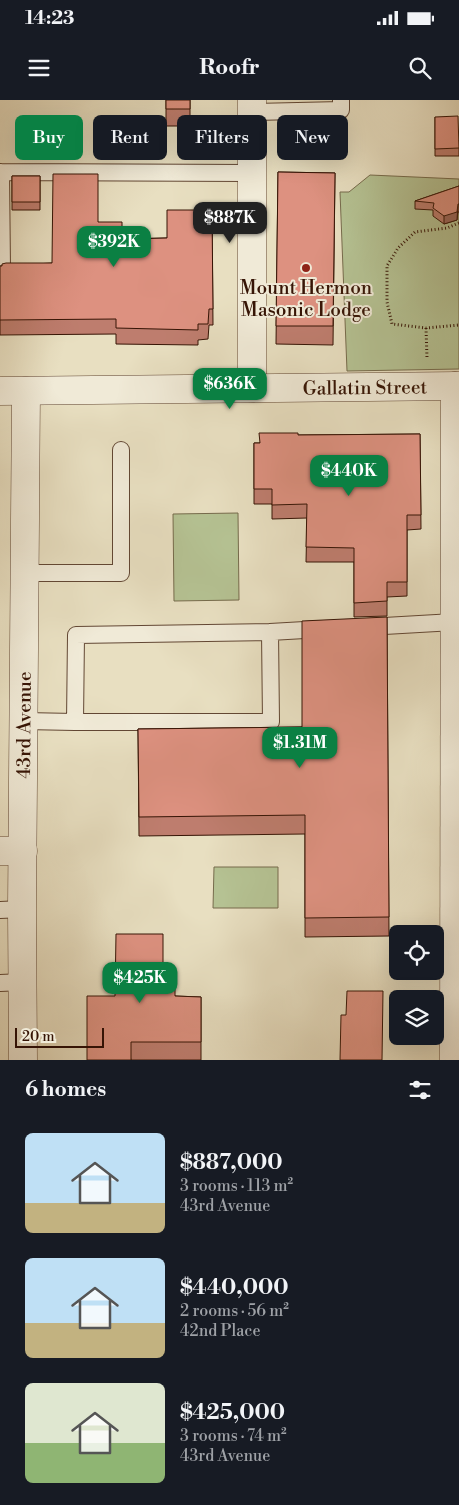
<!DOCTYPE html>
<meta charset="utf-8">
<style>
:root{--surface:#171b24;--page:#20242c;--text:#f1f3f6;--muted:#9ea1a6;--accent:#0b8043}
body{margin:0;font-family:"Libre Bodoni",serif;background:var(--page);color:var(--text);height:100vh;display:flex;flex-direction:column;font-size:19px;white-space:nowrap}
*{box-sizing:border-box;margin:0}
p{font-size:16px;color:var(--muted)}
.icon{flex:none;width:28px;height:28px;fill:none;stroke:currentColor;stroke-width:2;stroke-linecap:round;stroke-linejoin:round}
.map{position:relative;height:960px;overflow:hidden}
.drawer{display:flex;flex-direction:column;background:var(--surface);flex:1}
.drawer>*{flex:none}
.banner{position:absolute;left:15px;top:15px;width:430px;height:45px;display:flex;gap:10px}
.controls{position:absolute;left:389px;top:825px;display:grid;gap:10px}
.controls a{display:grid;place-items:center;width:55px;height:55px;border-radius:8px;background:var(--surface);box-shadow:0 5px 20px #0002;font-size:25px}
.scale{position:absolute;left:15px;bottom:12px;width:89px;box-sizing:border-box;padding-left:5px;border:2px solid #361405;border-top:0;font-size:14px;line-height:18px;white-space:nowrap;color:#361405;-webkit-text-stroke:4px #f0ead7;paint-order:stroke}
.price{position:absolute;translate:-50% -42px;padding:0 11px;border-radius:10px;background:var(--accent);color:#fff;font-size:16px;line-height:32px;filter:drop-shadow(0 1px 2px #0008)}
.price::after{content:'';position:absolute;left:50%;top:30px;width:15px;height:11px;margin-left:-8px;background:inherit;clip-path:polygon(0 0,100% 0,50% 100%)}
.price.active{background:#222;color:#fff}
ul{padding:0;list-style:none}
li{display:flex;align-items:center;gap:15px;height:125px;padding:0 25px}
li span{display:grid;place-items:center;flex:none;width:140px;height:100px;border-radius:8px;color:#555}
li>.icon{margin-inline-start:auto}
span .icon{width:60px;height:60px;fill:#fffc;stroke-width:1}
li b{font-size:21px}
h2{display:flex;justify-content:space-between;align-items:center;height:60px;padding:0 25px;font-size:21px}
.tag{padding:0 18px;border-radius:8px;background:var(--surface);box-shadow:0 5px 20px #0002;font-size:18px;line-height:45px}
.tag.active{background:var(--accent);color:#fff}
.status{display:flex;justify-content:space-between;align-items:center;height:35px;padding:0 25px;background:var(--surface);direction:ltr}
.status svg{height:14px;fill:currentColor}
header{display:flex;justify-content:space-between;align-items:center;height:65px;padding:0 25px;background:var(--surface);font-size:22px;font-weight:700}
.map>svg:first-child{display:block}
.green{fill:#b5c293;stroke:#766b4c}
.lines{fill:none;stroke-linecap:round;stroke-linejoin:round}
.service-casing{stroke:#624734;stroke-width:18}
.minor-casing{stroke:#624734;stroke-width:29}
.tertiary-casing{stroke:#624734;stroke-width:29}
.path{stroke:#361405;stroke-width:3;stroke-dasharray:1 2.5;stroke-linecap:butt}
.service{stroke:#f0ead7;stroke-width:16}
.minor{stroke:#f0ead7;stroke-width:28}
.tertiary{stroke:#f0ead7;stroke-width:28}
.wall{fill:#be7d6e;stroke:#361405}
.shaded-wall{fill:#9b665a;stroke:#361405}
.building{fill:#dd9180;stroke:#361405}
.poi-dot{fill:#8f2418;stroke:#f0ead7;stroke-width:2}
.labels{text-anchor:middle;stroke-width:4;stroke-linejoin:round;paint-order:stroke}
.poi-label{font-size:19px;fill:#361405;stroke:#f0ead7}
.street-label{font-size:19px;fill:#361405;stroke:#f0ead7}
</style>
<div class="status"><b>14:23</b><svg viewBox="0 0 49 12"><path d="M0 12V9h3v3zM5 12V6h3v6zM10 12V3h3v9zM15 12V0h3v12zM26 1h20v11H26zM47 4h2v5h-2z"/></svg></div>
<header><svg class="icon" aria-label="menu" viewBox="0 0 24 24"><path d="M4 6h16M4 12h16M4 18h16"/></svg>Roofr<svg class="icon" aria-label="search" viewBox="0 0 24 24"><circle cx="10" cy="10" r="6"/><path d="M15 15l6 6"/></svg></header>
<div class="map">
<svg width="459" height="960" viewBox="0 0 459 960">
<rect width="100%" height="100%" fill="#e8dfc1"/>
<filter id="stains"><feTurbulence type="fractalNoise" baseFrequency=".004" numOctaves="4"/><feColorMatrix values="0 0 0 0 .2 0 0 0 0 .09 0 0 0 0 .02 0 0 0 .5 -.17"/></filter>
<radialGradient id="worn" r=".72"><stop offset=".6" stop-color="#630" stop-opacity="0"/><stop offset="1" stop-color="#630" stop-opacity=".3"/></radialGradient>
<path class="green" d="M370,75L459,79V269L347,271L340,92H349Z
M238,413L239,500L174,501L173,414Z
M214,767H278V808H213Z"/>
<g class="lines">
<defs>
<path id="service" d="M252,12L341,10V0
M0,72L253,73
M1,72L2,170
M25,473H121V350
M367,527L454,522
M270,532L322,529
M24,621L75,622H271L270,532L76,535L75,622
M0,810L22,809
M0,883L23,882"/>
<g id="minor">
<path d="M252,288V0"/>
<path d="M0,751H23"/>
<path id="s1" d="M23,960L22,809L26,291"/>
<path d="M454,960L455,286"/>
</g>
<g id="tertiary">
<path id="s2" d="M0,291L459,286"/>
</g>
</defs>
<use href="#service" class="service-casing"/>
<use href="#minor" class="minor-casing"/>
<use href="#tertiary" class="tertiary-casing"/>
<path class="path" d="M459,123L447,128L415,132L398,148L387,166V202L392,224L426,228L459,225
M426,228L427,258"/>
<use href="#service" class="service"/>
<use href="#minor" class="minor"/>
<use href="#tertiary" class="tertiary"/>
</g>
<path class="wall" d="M166,0H190V26H166Z
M435,17L459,41V56H435Z
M278,72L335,73L333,245L276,244Z
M12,76H40V110H12Z
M459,86V112H458L457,120L444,124L433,116V110L415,109V101Z
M212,110L213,225H209L208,239L198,240V245L116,244V234L0,235V166L52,163L98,122L122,139L167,138Z
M420,334L421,429L407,430V496L387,497V516L354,517V462H306L307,418L272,419V404H254V343H259L298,335Z
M387,517L389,836L305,837V734L139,736L138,629L302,627Z
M163,879L175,896L201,897V960H131L115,896Z"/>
<path class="shaded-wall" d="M458,104L457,120L444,124V116Z"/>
<path class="building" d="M166,0H190V9H166Z
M458,16L459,48L435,49V17Z
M278,72L335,73L333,226H276Z
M53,74H98V122H122V139L167,138V110H212L213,209H209L208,224H198V230L116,228V219L0,220V166H2V164L6,163H52Z
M12,76H40V102H12Z
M459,86V104H458L457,112L444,116L433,108L434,103L415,101Z
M259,333H298V335L420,334L421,415H407V482H387V501L354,503V448L306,447L307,404L272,405V389H254V343H260Z
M387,517L389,817L305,818V715L139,717L138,629L302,627V521Z
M116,834H163V879H175V896L201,897V942H131V960H87V896H115Z
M347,891H383L382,960H340L341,915H346Z"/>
<circle class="poi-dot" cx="306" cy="168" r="5"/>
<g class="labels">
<g class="poi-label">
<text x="306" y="194">Mount Hermon<tspan x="306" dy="22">Masonic Lodge</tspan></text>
</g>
<g class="street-label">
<text dy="7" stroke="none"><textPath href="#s2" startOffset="365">Gallatin Street</textPath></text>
<text dy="7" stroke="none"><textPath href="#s1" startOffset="335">43rd Avenue</textPath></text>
</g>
</g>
<rect width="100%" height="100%" filter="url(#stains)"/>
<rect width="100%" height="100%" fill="url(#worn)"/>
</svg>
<div class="controls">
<a><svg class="icon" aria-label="locate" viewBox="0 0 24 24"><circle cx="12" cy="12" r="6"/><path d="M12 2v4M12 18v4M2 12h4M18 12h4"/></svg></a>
<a><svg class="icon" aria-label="layers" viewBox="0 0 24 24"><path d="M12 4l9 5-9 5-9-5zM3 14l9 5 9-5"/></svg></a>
</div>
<div class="scale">20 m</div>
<b class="price active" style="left:230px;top:144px">$887K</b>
<b class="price" style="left:114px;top:168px">$392K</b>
<b class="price" style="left:230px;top:310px">$636K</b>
<b class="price" style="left:349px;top:397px">$440K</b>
<b class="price" style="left:300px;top:669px">$1.31M</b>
<b class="price" style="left:140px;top:904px">$425K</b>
<div class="banner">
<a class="tag active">Buy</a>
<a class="tag">Rent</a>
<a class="tag">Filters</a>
<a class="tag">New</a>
</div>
</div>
<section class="drawer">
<h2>6 homes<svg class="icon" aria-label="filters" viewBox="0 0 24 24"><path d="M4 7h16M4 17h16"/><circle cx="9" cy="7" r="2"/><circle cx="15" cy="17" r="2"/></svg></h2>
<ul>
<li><span style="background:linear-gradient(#bfe0f5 70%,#c2b280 0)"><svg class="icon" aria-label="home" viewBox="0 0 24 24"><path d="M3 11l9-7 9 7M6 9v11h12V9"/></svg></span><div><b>$887,000</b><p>3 rooms · 113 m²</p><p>43rd Avenue</p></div></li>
<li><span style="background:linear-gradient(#bfe0f5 65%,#c2b280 0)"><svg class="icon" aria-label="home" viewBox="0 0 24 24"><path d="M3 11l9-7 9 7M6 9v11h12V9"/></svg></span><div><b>$440,000</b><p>2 rooms · 56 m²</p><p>42nd Place</p></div></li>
<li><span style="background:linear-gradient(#dfe7d0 60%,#8fb573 0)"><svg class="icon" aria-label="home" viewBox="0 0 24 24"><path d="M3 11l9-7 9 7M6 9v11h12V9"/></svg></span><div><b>$425,000</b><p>3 rooms · 74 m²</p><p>43rd Avenue</p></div></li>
</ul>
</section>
